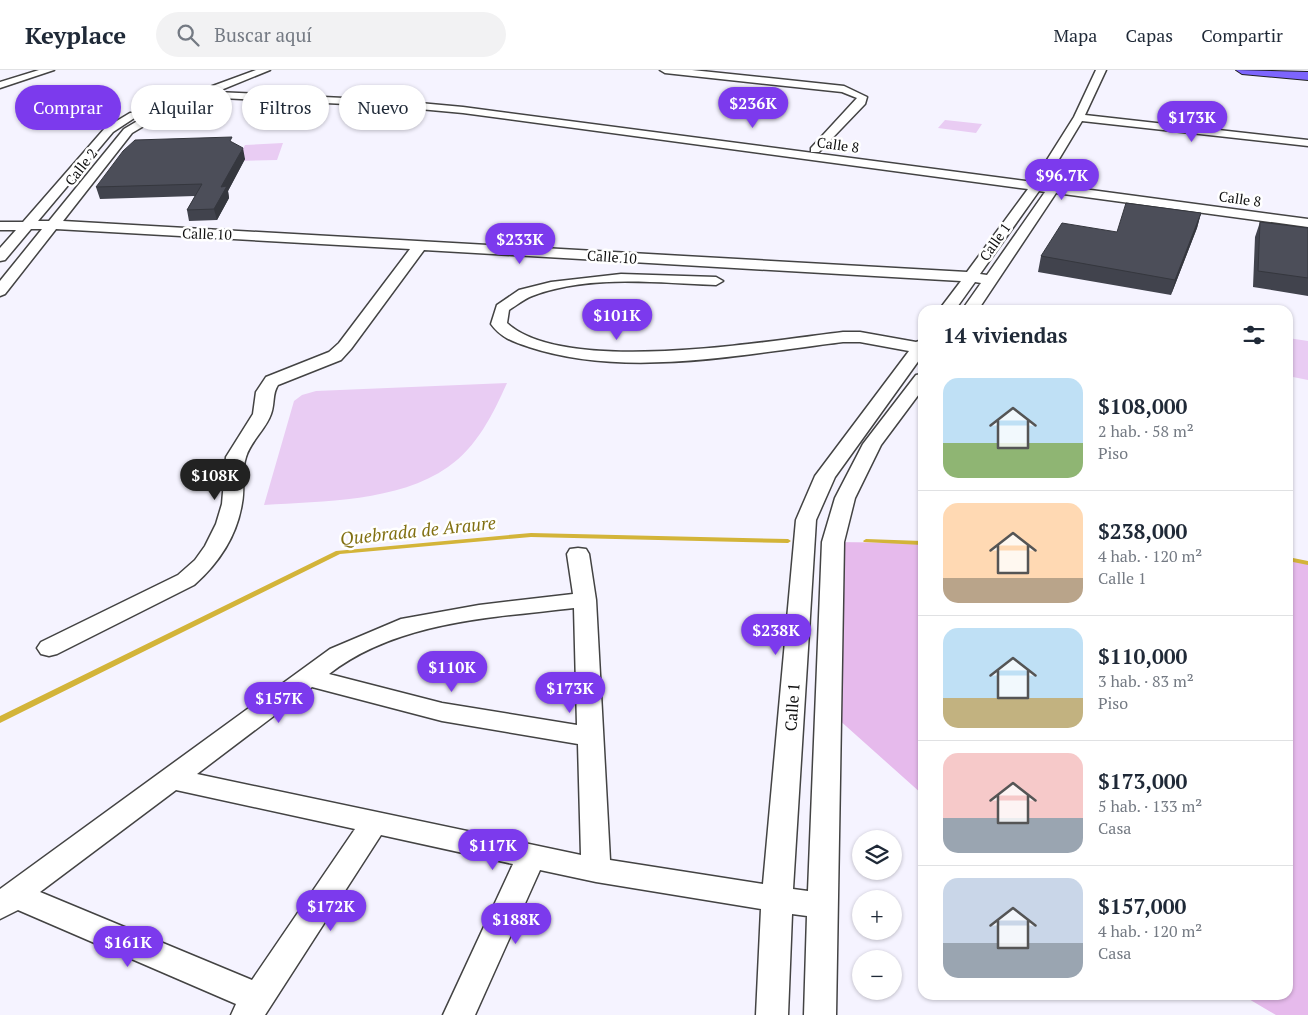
<!DOCTYPE html>
<html lang="es">
<meta charset="utf-8">
<style>
:root{--surface:#fff;--page:#f2f2f3;--text:#1f2937;--muted:#747a83;--line:#e0e1e3;--accent:#7c3aed}
body{margin:0;font-family:"PT Serif",serif;background:var(--page);color:var(--text);height:100vh;display:flex;flex-direction:column;font-size:19px;white-space:nowrap}
*{box-sizing:border-box;margin:0}
p{font-size:16px;color:var(--muted)}
.icon{flex:none;width:28px;height:28px;fill:none;stroke:currentColor;stroke-width:2;stroke-linecap:round;stroke-linejoin:round}
.map{position:relative;flex:1;overflow:hidden}
.panel{position:absolute;left:918px;top:235px;width:375px;height:695px;display:flex;flex-direction:column;background:var(--surface);border-radius:15px;box-shadow:0 1px 4px #0004}
.panel>*{flex:none}
.hud{position:absolute;left:15px;top:15px;width:475px;height:45px;display:flex;gap:10px}
.fabs{position:absolute;left:852px;top:760px;display:grid;gap:10px}
.fabs a{display:grid;place-items:center;width:50px;height:50px;border-radius:50%;background:var(--surface);box-shadow:0 1px 4px #0004;font-size:25px}
.price{position:absolute;translate:-50% -42px;padding:0 11px;border-radius:18px;background:var(--accent);color:#fff;font-size:16px;line-height:32px;filter:drop-shadow(0 1px 2px #0008)}
.price::after{content:'';position:absolute;left:50%;top:30px;width:15px;height:11px;margin-left:-8px;background:inherit;clip-path:polygon(0 0,100% 0,50% 100%)}
.price.selected{background:#222;color:#fff}
ul{padding:0;list-style:none}
li{display:flex;align-items:center;gap:15px;height:125px;padding:0 25px}
li+li{border-top:1px solid var(--line)}
li span{display:grid;place-items:center;flex:none;width:140px;height:100px;border-radius:15px;color:#555}
li>.icon{margin-inline-start:auto}
span .icon{width:60px;height:60px;fill:#fffc;stroke-width:1}
li b{font-size:21px}
h2{display:flex;justify-content:space-between;align-items:center;height:60px;padding:0 25px;font-size:21px}
.pill{padding:0 18px;border-radius:22px;background:var(--surface);box-shadow:0 1px 4px #0004;font-size:18px;line-height:45px}
.pill.selected{background:var(--accent);color:#fff}
header{display:flex;align-items:center;gap:30px;box-sizing:border-box;height:70px;padding:0 25px;background:var(--surface);border-bottom:1px solid var(--line)}
header strong{font-size:24px}
nav{display:flex;gap:28px;margin-inline-start:auto;font-size:18px}
.search{width:350px;height:45px;background:var(--page);display:flex;align-items:center;gap:12px;box-sizing:border-box;padding:0 18px;border-radius:28px;color:var(--muted);font-size:19px}
.map>svg:first-child{display:block}
.green{fill:#e6baec}
.pitch{fill:#e9ccf3}
.lines{fill:none;stroke-linecap:round;stroke-linejoin:round}
.stream{fill:#d3b439;fill-rule:evenodd}
.street-casing{stroke:#434343;stroke-width:3}
.primary-casing{stroke:#212121;stroke-width:2}
.street{fill:#fff;fill-rule:evenodd}
.primary{fill:#7d65fd;fill-rule:evenodd}
.wall{fill:#41434d}
.shaded-wall{fill:#35373e}
.building{fill:#4c4e59;stroke:#35373e}
.labels{text-anchor:middle;stroke-width:5;stroke-linejoin:round;paint-order:stroke}
.far-street-label{font-size:14px;fill:#101010;stroke:#fff}
.street-label{font-size:16px;fill:#101010;stroke:#fff}
.water-label{font-size:18px;font-style:italic;fill:#827012;stroke:#fff}
</style>
<header>
<strong>Keyplace</strong>
<div class="search"><svg class="icon" aria-label="search" viewBox="0 0 24 24"><circle cx="10" cy="10" r="6"/><path d="M15 15l6 6"/></svg>Buscar aquí</div>
<nav><a>Mapa</a><a>Capas</a><a>Compartir</a></nav>
</header>
<div class="map">
<svg width="1308" height="945" viewBox="0 0 1308 945">
<rect width="100%" height="100%" fill="#f5f3ff"/>
<path class="green" d="M833,472L922,473V724L828,640Z
M1288,489L1308,493V945H1276L1242,925H1288Z"/>
<path class="pitch" d="M945,50L982,54L976,63L938,58Z
M283,73L277,90L237,91L245,75Z
M1288,268L1308,271V310L1288,306Z
M507,313C493,344 477,377 448,397C398,432 323,431 264,435L294,331L302,325L316,321Z"/>
<g class="lines">
<path class="stream" d="M531,463L788,469L791,471L788,473L531,467L340,484L0,653V646L336,481Z
M866,469L922,471V475L864,472L863,471Z
M1288,487L1308,491V495L1288,491Z"/>
<defs>
<path id="street" d="M39,0H54L0,18V12Z
M256,0H270L216,22L387,30L463,37L1033,112L1074,47L1096,0H1106L1085,45L1308,70V76L1082,51L1044,114L1050,115L1055,107L1059,106L1065,110L1061,116L1308,149V157L1056,123L978,240H962L981,213L975,212L955,240H939L961,211L424,180L351,279L341,290L278,315C272,324 275,333 271,344C266,359 250,372 246,387C241,401 245,419 242,433C237,466 218,494 194,515L57,584L49,586L41,584L37,578L41,572L178,505L195,490L205,476L216,454L222,434L226,387L253,344L256,322L266,307L329,282L339,273L410,179L56,159L5,224L0,226V211L42,159H31L5,190L0,191V178L16,160H0V152H23L105,58L130,43H138L139,45L113,62L38,151H49L124,59L171,31L184,26L180,25V21H199ZM201,27L387,36L463,43L1028,119L967,202L63,151L132,63L179,35ZM1039,121L1045,122L987,205L980,204Z
M660,0H692L844,16L867,27L865,34L819,82H811V78L857,28L842,22L665,3Z
M621,204L716,207L723,211L716,215C657,213 589,204 532,226C524,229 517,235 509,240L507,253C565,306 767,271 843,262H860L916,272L922,270V286L835,407L816,450L793,819L808,821L822,472L835,428L863,374L916,305L922,304V320L881,375L855,428L844,472L836,945H804L807,846L792,844L788,945H756L761,839L596,812L540,800L475,945H443L513,794L381,765L265,945H231L236,934L18,840L0,849V819L330,579L401,549L479,535L573,524L567,484L570,479L578,478L586,479L589,484L596,530L610,790L763,814L796,450L815,406L909,281L860,272H843C744,284 626,309 529,277C514,272 501,268 491,254L497,235L519,220L551,212ZM574,538L577,655L442,633L329,604C398,551 490,548 574,538ZM312,617L442,651L578,674L581,785L197,704ZM176,720L355,759L252,910L40,822Z"/>
<path id="primary" d="M1236,0L1308,2V10L1242,4Z"/>
</defs>
<use href="#street" class="street-casing"/>
<use href="#primary" class="primary-casing"/>
<use href="#street" class="street"/>
<use href="#primary" class="primary"/>
</g>
<path class="wall" d="M233,73L245,89L228,121L229,128L217,150L189,151L187,140L195,126L100,129L96,117Z
M1201,143L1197,158L1171,225L1038,202L1041,186L1117,162Z
M1260,152L1308,158V226L1253,217L1255,167Z"/>
<path class="shaded-wall" d="M243,78L245,89L228,121L229,128L217,150L214,139L221,117Z
M1201,143L1197,158L1171,225L1175,210Z"/>
<path class="building" d="M232,67L230,71L243,78L221,117L227,116L214,139L187,140L202,114L96,117L123,81L135,70Z
M1126,133L1201,143L1175,210L1041,186L1062,153L1117,162Z
M1260,152L1308,158V208L1258,201Z"/>
<g class="labels">
<g class="far-street-label">
<text transform="translate(838 75) rotate(8)" y="5">Calle 8</text>
<text transform="translate(81 97) rotate(-52)" y="5">Calle 2</text>
<text transform="translate(1240 129) rotate(8)" y="5">Calle 8</text>
<text transform="translate(207 164) rotate(2)" y="5">Calle 10</text>
<text transform="translate(995 172) rotate(-55)" y="5">Calle 1</text>
<text transform="translate(612 187) rotate(4)" y="5">Calle 10</text>
</g>
<g class="street-label">
<text transform="translate(792 637) rotate(-86)" y="6">Calle 1</text>
</g>
<g class="water-label">
<text transform="translate(418 461) rotate(-6)" y="6">Quebrada de Araure</text>
</g>
</g>
</svg>
<div class="fabs">
<a><svg class="icon" aria-label="layers" viewBox="0 0 24 24"><path d="M12 4l9 5-9 5-9-5zM3 14l9 5 9-5"/></svg></a>
<a>+</a>
<a>−</a>
</div>
<b class="price" style="left:753px;top:59px">$236K</b>
<b class="price" style="left:1192px;top:73px">$173K</b>
<b class="price" style="left:1062px;top:131px">$96.7K</b>
<b class="price" style="left:520px;top:195px">$233K</b>
<b class="price" style="left:617px;top:271px">$101K</b>
<b class="price selected" style="left:215px;top:431px">$108K</b>
<b class="price" style="left:776px;top:586px">$238K</b>
<b class="price" style="left:452px;top:623px">$110K</b>
<b class="price" style="left:570px;top:644px">$173K</b>
<b class="price" style="left:279px;top:654px">$157K</b>
<b class="price" style="left:493px;top:801px">$117K</b>
<b class="price" style="left:331px;top:862px">$172K</b>
<b class="price" style="left:516px;top:875px">$188K</b>
<b class="price" style="left:128px;top:898px">$161K</b>
<div class="hud">
<a class="pill selected">Comprar</a>
<a class="pill">Alquilar</a>
<a class="pill">Filtros</a>
<a class="pill">Nuevo</a>
</div>
<section class="panel">
<h2>14 viviendas<svg class="icon" aria-label="filters" viewBox="0 0 24 24"><path d="M4 7h16M4 17h16"/><circle cx="9" cy="7" r="2"/><circle cx="15" cy="17" r="2"/></svg></h2>
<ul>
<li><span style="background:linear-gradient(#bfe0f5 65%,#8fb573 0)"><svg class="icon" aria-label="home" viewBox="0 0 24 24"><path d="M3 11l9-7 9 7M6 9v11h12V9"/></svg></span><div><b>$108,000</b><p>2 hab. · 58 m²</p><p>Piso</p></div></li>
<li><span style="background:linear-gradient(#ffd9b3 75%,#b9a48a 0)"><svg class="icon" aria-label="home" viewBox="0 0 24 24"><path d="M3 11l9-7 9 7M6 9v11h12V9"/></svg></span><div><b>$238,000</b><p>4 hab. · 120 m²</p><p>Calle 1</p></div></li>
<li><span style="background:linear-gradient(#bfe0f5 70%,#c2b280 0)"><svg class="icon" aria-label="home" viewBox="0 0 24 24"><path d="M3 11l9-7 9 7M6 9v11h12V9"/></svg></span><div><b>$110,000</b><p>3 hab. · 83 m²</p><p>Piso</p></div></li>
<li><span style="background:linear-gradient(#f6c9c9 65%,#9aa5b1 0)"><svg class="icon" aria-label="home" viewBox="0 0 24 24"><path d="M3 11l9-7 9 7M6 9v11h12V9"/></svg></span><div><b>$173,000</b><p>5 hab. · 133 m²</p><p>Casa</p></div></li>
<li><span style="background:linear-gradient(#c9d6e8 65%,#9aa5b1 0)"><svg class="icon" aria-label="home" viewBox="0 0 24 24"><path d="M3 11l9-7 9 7M6 9v11h12V9"/></svg></span><div><b>$157,000</b><p>4 hab. · 120 m²</p><p>Casa</p></div></li>
</ul>
</section>
</div>
